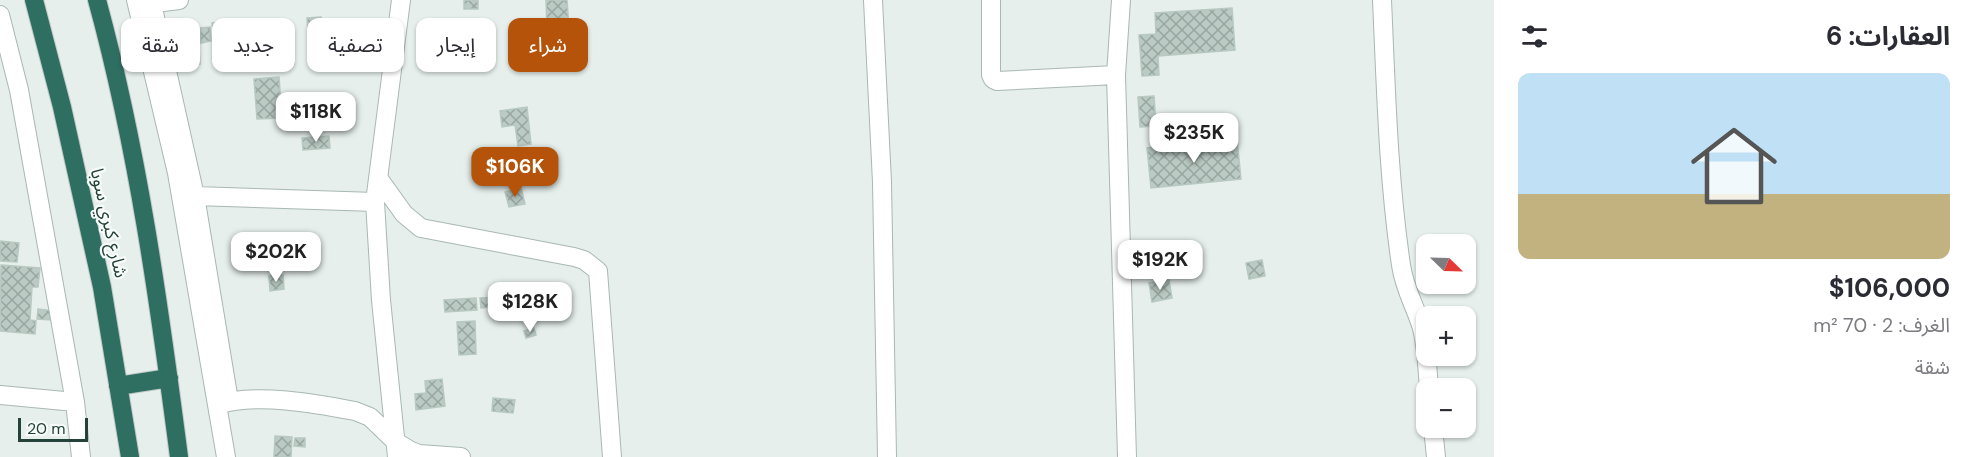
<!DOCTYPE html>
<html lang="ar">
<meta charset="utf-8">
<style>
:root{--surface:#fff;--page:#f7f7f7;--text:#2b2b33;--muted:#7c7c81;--line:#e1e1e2;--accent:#b45309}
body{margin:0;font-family:"DM Sans","Noto Sans Arabic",sans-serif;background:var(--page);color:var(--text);direction:rtl;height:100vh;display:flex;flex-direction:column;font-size:22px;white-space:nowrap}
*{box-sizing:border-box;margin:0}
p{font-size:20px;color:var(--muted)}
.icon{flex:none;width:33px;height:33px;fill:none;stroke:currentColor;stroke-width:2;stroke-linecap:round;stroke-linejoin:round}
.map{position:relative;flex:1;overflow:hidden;direction:ltr}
.panel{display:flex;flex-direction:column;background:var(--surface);width:480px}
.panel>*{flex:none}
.top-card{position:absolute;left:18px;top:18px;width:570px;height:54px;direction:rtl;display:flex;gap:12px}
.needle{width:39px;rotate:113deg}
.tools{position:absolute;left:1416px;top:234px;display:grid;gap:12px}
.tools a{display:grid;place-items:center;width:60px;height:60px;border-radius:12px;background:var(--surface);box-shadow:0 2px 4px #0004;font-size:30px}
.scale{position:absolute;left:18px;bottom:15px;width:70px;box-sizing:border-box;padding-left:6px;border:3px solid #24423a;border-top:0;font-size:16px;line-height:21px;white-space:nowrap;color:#24423a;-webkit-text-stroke:4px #f7fbf9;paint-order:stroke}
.price{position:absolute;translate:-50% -51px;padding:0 14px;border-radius:12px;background:#fff;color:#222;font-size:20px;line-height:39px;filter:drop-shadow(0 2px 3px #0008)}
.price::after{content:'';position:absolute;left:50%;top:36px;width:18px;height:14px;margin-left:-9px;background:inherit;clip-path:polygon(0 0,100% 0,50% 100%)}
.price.current{background:var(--accent);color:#fff}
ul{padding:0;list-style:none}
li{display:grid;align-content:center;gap:12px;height:318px;padding:0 24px}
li+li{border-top:2px solid var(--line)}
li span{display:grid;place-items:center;height:186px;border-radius:12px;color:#555}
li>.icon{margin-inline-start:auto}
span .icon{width:108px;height:108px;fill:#fffc;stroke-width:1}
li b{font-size:26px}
h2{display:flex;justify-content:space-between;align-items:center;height:72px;padding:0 24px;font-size:26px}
.pill{padding:0 21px;border-radius:12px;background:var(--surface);box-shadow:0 2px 4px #0004;font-size:21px;line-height:54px}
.pill.current{background:var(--accent);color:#fff}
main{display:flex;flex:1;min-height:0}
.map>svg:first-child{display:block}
.building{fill:url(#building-cross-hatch);stroke:#b8c9c2;stroke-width:1.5}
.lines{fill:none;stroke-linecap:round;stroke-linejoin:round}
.street-casing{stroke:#a8b8b2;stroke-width:20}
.highway-casing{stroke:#c2cac8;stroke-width:20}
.street{stroke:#fff;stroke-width:18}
.highway{stroke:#2f6f62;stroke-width:18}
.labels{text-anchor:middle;stroke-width:4.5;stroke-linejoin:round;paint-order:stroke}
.street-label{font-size:18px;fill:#24423a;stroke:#f7fbf9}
</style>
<main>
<section class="panel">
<h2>العقارات: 6<svg class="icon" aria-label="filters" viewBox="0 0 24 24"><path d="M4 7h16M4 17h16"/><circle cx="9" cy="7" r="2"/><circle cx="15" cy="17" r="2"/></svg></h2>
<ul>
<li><span style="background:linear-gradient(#bfe0f5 65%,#c2b280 0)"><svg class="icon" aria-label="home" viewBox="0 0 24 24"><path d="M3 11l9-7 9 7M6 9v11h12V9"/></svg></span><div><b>$106,000</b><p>الغرف: 2 · 70 m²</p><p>شقة</p></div></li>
</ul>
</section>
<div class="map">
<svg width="1494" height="457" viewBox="0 0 1494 457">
<defs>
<pattern id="building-cross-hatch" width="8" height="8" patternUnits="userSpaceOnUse" patternTransform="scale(1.5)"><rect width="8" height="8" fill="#bbcac4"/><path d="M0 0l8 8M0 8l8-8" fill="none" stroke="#98a6a0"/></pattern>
</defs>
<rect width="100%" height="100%" fill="#e6efeb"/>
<path class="building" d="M464,0H478V9H464Z
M546,0H567L569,28L547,29Z
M1232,8L1235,50L1158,56L1159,75L1142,76L1139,35L1156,34L1155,13Z
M321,17L323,48L309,49L307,18Z
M232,21L234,39L214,42L212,23Z
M210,27L211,41L201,43L200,28Z
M190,31H197L198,44H191Z
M459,34H493V47H459Z
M192,48H199L200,64L193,65Z
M282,55H293L294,64L282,65Z
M366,56H374V63H366Z
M279,77L282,118L257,119L254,79Z
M1154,96L1156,126L1140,127L1138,97Z
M527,107L531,144L518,146L515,125L502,127L500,111Z
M329,136L330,148L303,150L302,138Z
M1237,139L1241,179L1151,188L1147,148Z
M521,188L525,204L509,207L505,192Z
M0,241L19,243L17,262L0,261Z
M1262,260L1265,276L1249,279L1246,263Z
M1,265L40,268L38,287H32L30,320L36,321L35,334L0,331Z
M283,275L284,289L270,291L269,276Z
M1169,280L1172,298L1152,302L1149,283Z
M518,296L519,306H507V297Z
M504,297V306L481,308L480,298Z
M476,298L477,310L445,312L444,300Z
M38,309L53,311L52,320L37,319Z
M475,321L476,354L459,355L457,322Z
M534,328L536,335L526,338L524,331Z
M442,379L445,406L416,410L415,394L426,393L425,381Z
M493,398L515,400L513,413L492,411Z
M275,436L292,437L291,457H274Z
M295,438H305V447L294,446Z"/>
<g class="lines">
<defs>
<path id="street" d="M136,0L177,173L226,457
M873,0L882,182L887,457
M991,0V75L993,79L997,81L1116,75
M1121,0L1116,75L1127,457
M1382,0C1386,88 1388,177 1401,265C1404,287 1414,304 1421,325C1427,345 1427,368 1429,388
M152,4L195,196L229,401
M139,5L179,0
M0,15L19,90L75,402L81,457
M379,179L404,214L421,228L574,257L584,260L598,271L612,457
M195,196L375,202
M0,395L75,402
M218,405C254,392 318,404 355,411L370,417L396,442L411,451L419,454L461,457
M1433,428L1436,457
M397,457L381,300L375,202L401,0"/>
<path id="highway" d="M34,0L62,107L102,287L130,457
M97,0C138,150 159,303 179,457
M118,386L169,378"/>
</defs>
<use href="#street" class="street-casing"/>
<use href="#highway" class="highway-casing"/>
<use href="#street" class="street"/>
<use href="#highway" class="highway"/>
</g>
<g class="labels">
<g class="street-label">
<text transform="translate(109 223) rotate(77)" y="6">شارع كبري سوبا</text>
</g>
</g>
</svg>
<div class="tools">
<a><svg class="needle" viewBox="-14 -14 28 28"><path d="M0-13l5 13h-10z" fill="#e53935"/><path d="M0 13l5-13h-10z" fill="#7c7c81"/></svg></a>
<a>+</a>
<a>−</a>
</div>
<div class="scale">20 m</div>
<b class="price" style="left:316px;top:143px">$118K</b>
<b class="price" style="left:1194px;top:164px">$235K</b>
<b class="price current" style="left:515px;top:198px">$106K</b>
<b class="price" style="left:276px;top:283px">$202K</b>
<b class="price" style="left:1160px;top:291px">$192K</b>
<b class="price" style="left:530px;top:333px">$128K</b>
<div class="top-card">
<a class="pill current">شراء</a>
<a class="pill">إيجار</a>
<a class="pill">تصفية</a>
<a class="pill">جديد</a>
<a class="pill">شقة</a>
</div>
</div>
</main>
